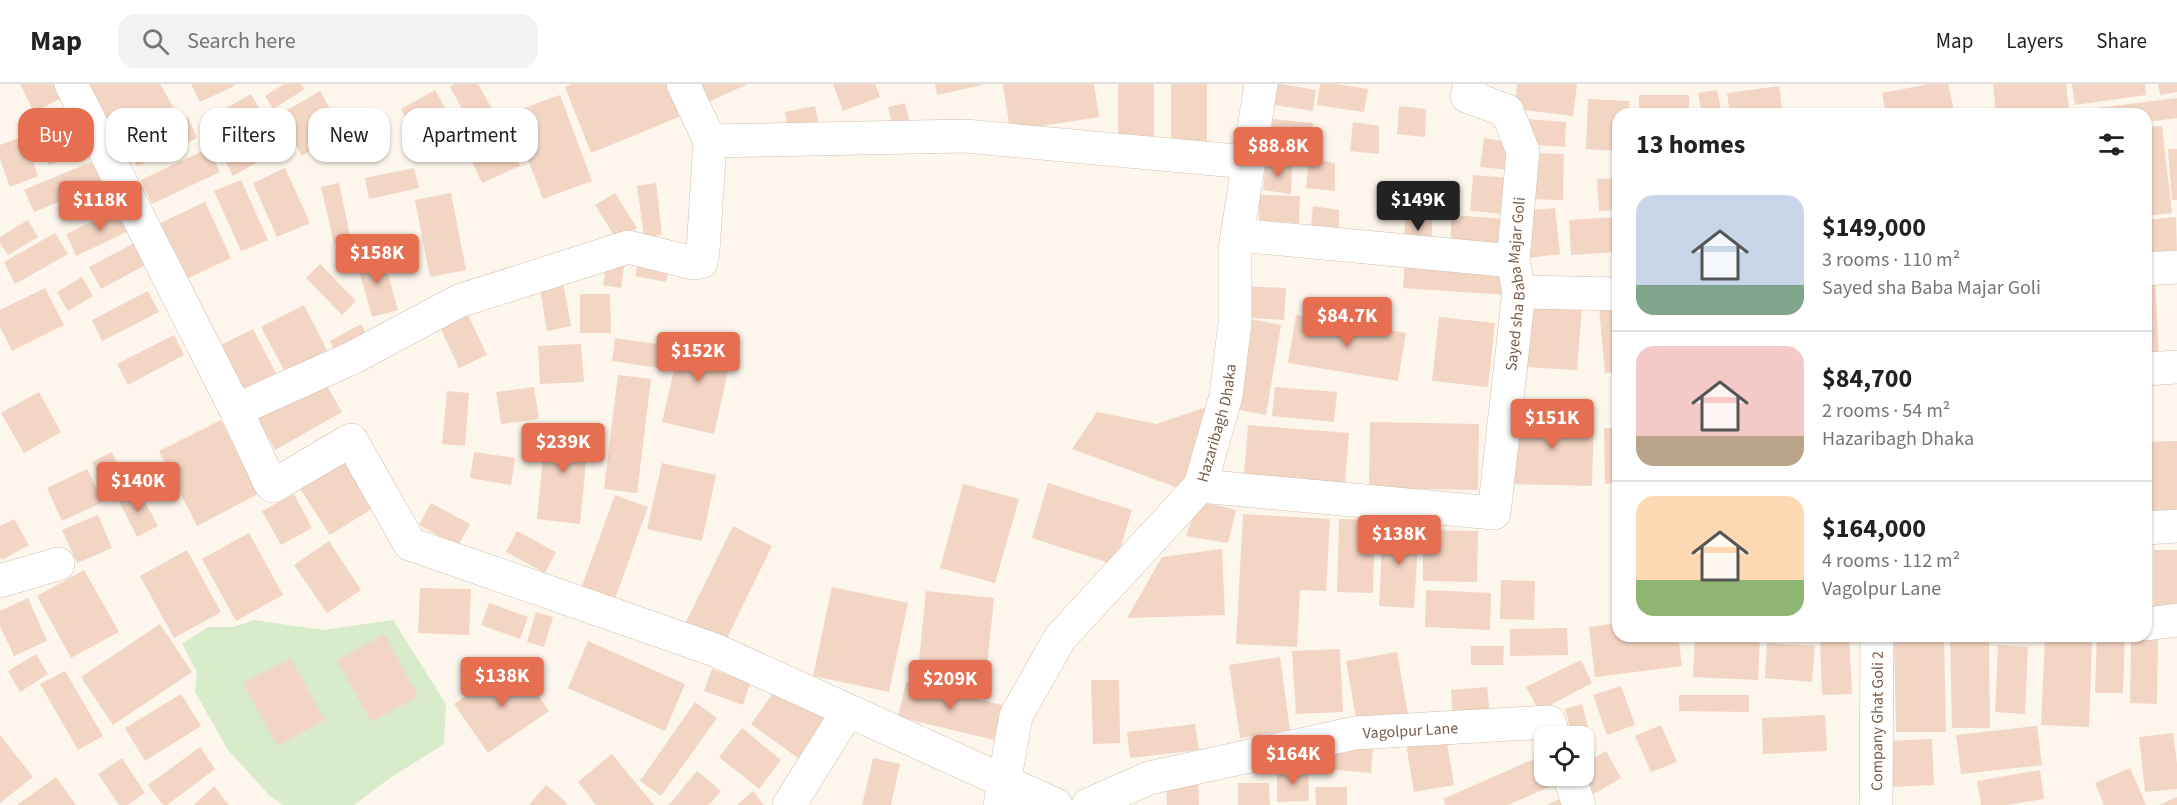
<!DOCTYPE html>
<meta charset="utf-8">
<style>
:root{--surface:#fff;--page:#f2f2f2;--text:#222;--muted:#767676;--line:#e0e0e0;--accent:#e76f51}
body{margin:0;font-family:"Source Sans 3",sans-serif;background:var(--page);color:var(--text);height:100vh;display:flex;flex-direction:column;font-size:22px;white-space:nowrap}
*{box-sizing:border-box;margin:0}
p{font-size:20px;color:var(--muted)}
.icon{flex:none;width:33px;height:33px;fill:none;stroke:currentColor;stroke-width:2;stroke-linecap:round;stroke-linejoin:round}
.map{position:relative;flex:1;overflow:hidden}
.details{position:absolute;left:1612px;top:24px;width:540px;height:534px;display:flex;flex-direction:column;background:var(--surface);border-radius:18px;box-shadow:0 2px 4px #0004}
.details>*{flex:none}
.guide{position:absolute;left:18px;top:24px;width:570px;height:54px;display:flex;gap:12px}
.tools{position:absolute;left:1534px;top:642px;display:grid;gap:12px}
.tools a{display:grid;place-items:center;width:60px;height:60px;border-radius:12px;background:var(--surface);box-shadow:0 2px 4px #0004;font-size:30px}
.price{position:absolute;translate:-50% -51px;padding:0 14px;border-radius:6px;background:var(--accent);color:#fff;font-size:20px;line-height:39px;filter:drop-shadow(0 2px 3px #0008)}
.price::after{content:'';position:absolute;left:50%;top:36px;width:18px;height:14px;margin-left:-9px;background:inherit;clip-path:polygon(0 0,100% 0,50% 100%)}
.price.current{background:#222;color:#fff}
ul{padding:0;list-style:none}
li{display:flex;align-items:center;gap:18px;height:150px;padding:0 24px}
li+li{border-top:2px solid var(--line)}
li span{display:grid;place-items:center;flex:none;width:168px;height:120px;border-radius:18px;color:#555}
li>.icon{margin-inline-start:auto}
span .icon{width:72px;height:72px;fill:#fffc;stroke-width:1}
li b{font-size:26px}
h2{display:flex;justify-content:space-between;align-items:center;height:72px;padding:0 24px;font-size:26px}
.chip{padding:0 21px;border-radius:18px;background:var(--surface);box-shadow:0 2px 4px #0004;font-size:21px;line-height:54px}
.chip.current{background:var(--accent);color:#fff}
header{display:flex;align-items:center;gap:36px;box-sizing:border-box;height:84px;padding:0 30px;background:var(--surface);border-bottom:2px solid var(--line)}
header strong{font-size:28px}
nav{display:flex;gap:33px;margin-inline-start:auto;font-size:21px}
.search{width:420px;height:54px;background:var(--page);display:flex;align-items:center;gap:15px;box-sizing:border-box;padding:0 21px;border-radius:18px;color:var(--muted);font-size:22px}
.map>svg:first-child{display:block}
.green{fill:#d8ecc9}
.building{fill:#f3d5c3}
.lines{fill:none;stroke-linecap:round;stroke-linejoin:round}
.street-casing{stroke:#d1beb0;stroke-width:34}
.secondary-casing{stroke:#d6c0b0;stroke-width:34}
.street{stroke:#fff;stroke-width:33}
.secondary{stroke:#fff;stroke-width:33}
.labels{text-anchor:middle;stroke-width:4.5;stroke-linejoin:round;paint-order:stroke}
.street-label{font-size:16px;fill:#7a5c4d;stroke:#fffaf3}
</style>
<header>
<strong>Map</strong>
<div class="search"><svg class="icon" aria-label="search" viewBox="0 0 24 24"><circle cx="10" cy="10" r="6"/><path d="M15 15l6 6"/></svg>Search here</div>
<nav><a>Map</a><a>Layers</a><a>Share</a></nav>
</header>
<div class="map">
<svg width="2177" height="721" viewBox="0 0 2177 721">
<rect width="100%" height="100%" fill="#fdf6ec"/>
<path class="green" d="M254,536L323,546L393,536L446,620L444,660L387,696L354,721H283L269,711L228,666L195,608L197,588L182,560L208,543H233Z"/>
<path class="building" d="M20,0H57L64,13L34,28Z
M86,0H160L175,26L117,58Z
M191,0H233L234,2L200,18Z
M284,0H301L305,5L273,25L265,12Z
M455,0H478L495,30L472,43L450,3Z
M572,0H674L686,30L591,69L565,3Z
M688,0H748L699,22Z
M833,0H875L880,13L843,27Z
M935,0H982V1L937,11Z
M1003,0H1094L1099,33L1010,47Z
M1118,0H1154V61H1118Z
M1171,0H1207V65H1171Z
M1265,0H1281L1316,6L1313,27L1262,19Z
M1320,0H1336L1368,5L1364,28L1317,21Z
M1517,0H1577L1573,32L1515,25Z
M1929,0H1948L1955,30H1886L1882,9Z
M1993,0H2066L2069,25L1996,30Z
M2072,0H2145L2146,11L2075,21Z
M2158,0H2177V8L2160,11Z
M1779,2L1782,24L1730,30L1727,9Z
M435,6L462,54L427,73L401,25Z
M1717,6L1722,30H1702L1698,9Z
M320,7L343,48L302,72L279,31Z
M251,10L282,64L233,92L203,37Z
M560,11L592,97L543,115L510,29Z
M1639,11H1689V30H1639Z
M2177,14V34L2146,38V30H2088V25Z
M1588,15L1629,17V30H1618V67L1586,65Z
M905,19L912,47L895,51L888,23Z
M815,22L820,45L789,51L785,28Z
M1399,22L1426,25L1425,53L1397,50Z
M84,32L96,64L49,81L37,49Z
M188,33L197,54L137,82L127,61Z
M1263,34L1313,39L1311,65L1261,60Z
M1526,35L1566,38L1565,63L1525,60Z
M1353,38L1379,42V70L1350,67Z
M2162,42L2172,129L2146,132V43Z
M502,43L520,82L482,99L464,60Z
M24,52L38,92L10,103L0,75V61Z
M1484,54L1509,58V86L1480,83Z
M209,64L220,88L152,120L141,96Z
M2168,65H2177V116H2172Z
M1528,69L1564,70L1563,116L1528,115Z
M98,75L107,98L34,128L24,106Z
M1309,75L1335,79V107L1306,104Z
M1266,77L1292,81L1291,110L1263,106Z
M285,84L310,139L277,153L253,99Z
M414,84L419,104L369,115L365,94Z
M1473,91L1509,94L1506,130L1470,127Z
M1618,94V126L1599,127L1597,95Z
M241,96L268,156L241,167L214,107Z
M339,99L351,156L334,159L321,103Z
M656,99L662,151L644,153L637,102Z
M451,109L466,186L430,193L415,116Z
M615,109L637,144L617,156L595,121Z
M1259,111L1300,112L1299,139L1259,137Z
M205,118L231,174L180,198L154,142Z
M1313,122L1339,126V154L1310,151Z
M123,123L133,145L76,172L66,150Z
M1555,124L1560,170L1527,174L1522,127Z
M1406,131L1432,135V164L1403,160Z
M1452,131L1506,135L1503,164L1450,159Z
M1618,133V168L1571,171L1569,136Z
M2176,133L2177,172L2149,176L2146,136Z
M28,136L38,153L8,171L0,159V153Z
M55,149L68,170L15,200L4,178Z
M138,157L149,179L101,205L89,183Z
M382,169L398,226L372,233L356,176Z
M607,174L625,176L621,204L603,201Z
M639,176L670,182L666,198L635,192Z
M1405,176L1508,182L1507,211L1403,204Z
M320,180L356,217L342,231L306,194Z
M82,193L93,212L68,227L57,208Z
M2155,195L2159,273L2146,274V196Z
M563,197L571,242L547,247L539,200Z
M1241,202L1286,204L1284,236L1239,233Z
M45,204L64,241L12,267L0,243V226Z
M148,207L159,228L102,257L92,236Z
M580,210H610L611,249H580Z
M1531,220L1582,223L1577,286L1526,283Z
M304,221L327,266L285,288L261,243Z
M1618,222V288L1605,289L1599,223Z
M466,227L487,271L459,284L439,241Z
M1296,231L1406,249L1398,297L1288,279Z
M1439,233L1495,239L1488,303L1432,297Z
M1251,235L1281,241L1266,331L1235,325Z
M361,240L370,257L339,274L330,257Z
M253,245L278,293L237,314L211,266Z
M683,248L734,260L714,350L662,338Z
M174,251L184,271L128,301L117,280Z
M615,254L662,261L659,284L612,277Z
M581,260L584,298L540,300L538,262Z
M618,291L651,295L637,409L604,405Z
M322,293L342,328L275,366L255,330Z
M534,303L539,335L501,340L496,308Z
M1275,303L1337,308L1334,338L1272,332Z
M447,307L469,309L465,362L442,360Z
M39,308L61,348L24,369L1,329Z
M1213,321L1189,408L1072,365L1097,328L1156,340Z
M1512,329L1594,331L1592,402L1509,400Z
M221,336L258,410L197,442L159,367Z
M1370,338L1479,340L1478,406L1369,404Z
M546,341L589,346L580,440L537,435Z
M1248,341L1349,349L1345,399L1244,391Z
M1618,343V399L1605,400L1604,344Z
M2177,357V433L2146,434V358Z
M112,368L127,398L107,407L92,378Z
M474,368L515,374L511,401L470,394Z
M348,373L378,421L330,451L299,403Z
M662,379L716,391L702,457L647,445Z
M87,385L103,418L62,437L47,404Z
M1048,399L1132,426L1115,481L1032,454Z
M963,400L1019,415L995,499L940,484Z
M138,405L158,442L137,453L118,415Z
M294,410L312,444L281,461L262,427Z
M615,411L648,423L615,515L582,502Z
M1199,417L1236,426L1228,459L1186,452Z
M431,419L470,440L458,462L419,441Z
M1243,430L1330,435L1326,507L1300,506L1297,563L1236,560Z
M98,431L112,464L77,479L62,446Z
M14,435L29,461L2,476L0,473V442Z
M1339,435L1375,436L1373,509L1337,508Z
M1383,439L1419,442L1414,524L1379,522Z
M733,442L772,462L723,562L684,542Z
M1423,446L1478,447L1477,498L1423,497Z
M517,447L556,468L545,489L506,468Z
M249,449L283,511L236,537L202,475Z
M329,457L361,506L327,529L294,481Z
M1222,465L1225,531L1127,534L1162,473Z
M187,466L221,528L174,554L140,492Z
M2154,466H2177V525H2154Z
M84,486L119,548L71,574L37,512Z
M1501,496L1535,497L1534,536L1500,535Z
M832,503L908,519L889,608L813,592Z
M420,504L471,505L469,551L418,549Z
M1426,506L1491,509L1490,546L1425,543Z
M926,507L994,514L987,583L919,576Z
M28,514L47,557L14,572L0,542V527Z
M489,519L528,533L520,555L481,541Z
M536,528L553,533L544,563L527,558Z
M1618,539V552H1678L1682,582L1595,593L1589,543Z
M160,540L192,588L113,641L81,593Z
M1567,544L1568,571L1510,572V545Z
M385,550L418,613L371,638L337,576Z
M1695,552H1760L1758,596L1693,593Z
M1820,552H1849L1852,610L1822,611Z
M1894,552H1944L1946,648H1896Z
M1950,552H1989L1990,644H1952Z
M2097,552H2125L2123,609H2095Z
M2131,553L2158,554L2157,620L2130,619Z
M2045,556L2092,558L2089,643L2041,641Z
M588,557L685,600L665,647L568,604Z
M1767,559L1815,562L1812,598L1765,594Z
M1998,561L2028,563L2025,630L1995,628Z
M1471,562H1504L1503,581H1471Z
M1340,565L1343,628L1296,630L1292,567Z
M1397,568L1408,630L1357,639L1346,577Z
M36,570L48,590L20,608L8,587Z
M1280,573L1290,646L1240,654L1229,581Z
M291,574L325,636L277,662L243,599Z
M1581,576L1592,599L1539,627L1526,603Z
M515,578L549,627L488,669L454,620Z
M712,585L750,599L743,621L704,607Z
M65,587L103,652L78,666L40,600Z
M1091,596H1119L1120,659L1093,660Z
M781,598L832,634L802,677L751,640Z
M906,598L1002,621L995,656L898,633Z
M1621,602L1635,641L1607,651L1593,611Z
M1487,603L1490,631L1453,634L1451,606Z
M181,610L201,642L145,677L125,644Z
M1679,611H1749V628L1679,627Z
M695,618L717,634L661,712L640,697Z
M1582,620L1592,657L1584,660V652H1572L1565,625Z
M1825,631L1827,667L1763,670L1762,634Z
M1195,640L1199,666L1130,674L1127,648Z
M1661,641L1677,678L1651,688L1635,652Z
M2037,642L2042,681L1961,690L1956,651Z
M742,644L781,676L759,705L719,673Z
M1445,647L1454,701L1414,708L1405,654Z
M2173,649L2177,680V705L2145,708L2139,653Z
M0,651L33,693L0,719Z
M1932,655L1934,701L1887,703L1886,657Z
M1326,661L1373,664L1371,689L1324,685Z
M200,663L215,685L167,721H163L148,701Z
M1606,667L1621,694L1585,715L1584,680Z
M612,670L654,721H596L578,698Z
M1543,671L1545,692H1553L1556,700L1508,721H1446L1443,715Z
M122,674L145,709L127,721H119L98,690Z
M873,674L900,680L891,721H862Z
M2130,684L2146,721H2104L2095,699Z
M2040,686L2044,715L2007,721H1981L1977,697Z
M697,687L721,707L709,721H669Z
M1277,687H1308L1309,717L1277,718Z
M56,693L76,721H17Z
M1198,694L1199,721H1167L1166,695Z
M1238,699H1269L1270,721H1238Z
M546,701L567,719L566,721H529Z
M214,702L229,721H194Z
M1315,703H1347V721H1316Z
M753,707L764,721H737Z
M2177,713V721H2159Z
M1559,715L1563,721H1547Z"/>
<g class="lines">
<defs>
<g id="street">
<path d="M71,0L236,326L270,399L273,402L351,356L410,460L715,566L1056,721"/>
<path d="M683,0L710,57"/>
<path d="M1238,151L1513,177"/>
<path d="M2146,185L2177,183"/>
<path d="M1519,208L1618,210"/>
<path d="M2146,285L2177,283"/>
<path d="M236,326L352,274L459,217L628,163L693,179L701,178L703,167L710,57L965,52L1247,78"/>
<path id="s1" d="M1200,402L1494,429L1519,208L1513,177L1523,67L1507,27L1467,12L1470,0"/>
<path d="M2146,444L2177,442"/>
<path d="M0,497L58,480"/>
<path d="M2146,540L2177,536"/>
<path d="M1569,692L1579,721"/>
<path d="M789,721L848,627"/>
<path id="s2" d="M1088,721L1149,694L1355,649L1549,638L1554,652"/>
<path id="s3" d="M1876,721L1877,552"/>
</g>
<g id="secondary">
<path id="s4" d="M1000,721L1016,632L1060,554L1200,402L1226,312L1235,238V165L1261,0"/>
</g>
</defs>
<use href="#street" class="street-casing"/>
<use href="#secondary" class="secondary-casing"/>
<use href="#street" class="street"/>
<use href="#secondary" class="secondary"/>
</g>
<g class="labels">
<g class="street-label">
<text dy="6" stroke="none"><textPath href="#s1" startOffset="526">Sayed sha Baba Majar Goli</textPath></text>
<text dy="6" stroke="none"><textPath href="#s4" startOffset="452">Hazaribagh Dhaka</textPath></text>
<text dy="6" stroke="none"><textPath href="#s3" startOffset="84">Company Ghat Goli 2</textPath></text>
<text dy="6" stroke="none"><textPath href="#s2" startOffset="333">Vagolpur Lane</textPath></text>
</g>
</g>
</svg>
<div class="tools">
<a><svg class="icon" aria-label="locate" viewBox="0 0 24 24"><circle cx="12" cy="12" r="6"/><path d="M12 2v4M12 18v4M2 12h4M18 12h4"/></svg></a>
</div>
<b class="price" style="left:1278px;top:94px">$88.8K</b>
<b class="price" style="left:100px;top:148px">$118K</b>
<b class="price current" style="left:1418px;top:148px">$149K</b>
<b class="price" style="left:377px;top:201px">$158K</b>
<b class="price" style="left:1347px;top:264px">$84.7K</b>
<b class="price" style="left:698px;top:299px">$152K</b>
<b class="price" style="left:1552px;top:366px">$151K</b>
<b class="price" style="left:563px;top:390px">$239K</b>
<b class="price" style="left:138px;top:429px">$140K</b>
<b class="price" style="left:1399px;top:482px">$138K</b>
<b class="price" style="left:502px;top:624px">$138K</b>
<b class="price" style="left:950px;top:627px">$209K</b>
<b class="price" style="left:1293px;top:702px">$164K</b>
<div class="guide">
<a class="chip current">Buy</a>
<a class="chip">Rent</a>
<a class="chip">Filters</a>
<a class="chip">New</a>
<a class="chip">Apartment</a>
</div>
<section class="details">
<h2>13 homes<svg class="icon" aria-label="filters" viewBox="0 0 24 24"><path d="M4 7h16M4 17h16"/><circle cx="9" cy="7" r="2"/><circle cx="15" cy="17" r="2"/></svg></h2>
<ul>
<li><span style="background:linear-gradient(#c9d6e8 75%,#7fa58c 0)"><svg class="icon" aria-label="home" viewBox="0 0 24 24"><path d="M3 11l9-7 9 7M6 9v11h12V9"/></svg></span><div><b>$149,000</b><p>3 rooms · 110 m²</p><p>Sayed sha Baba Majar Goli</p></div></li>
<li><span style="background:linear-gradient(#f6c9c9 75%,#b9a48a 0)"><svg class="icon" aria-label="home" viewBox="0 0 24 24"><path d="M3 11l9-7 9 7M6 9v11h12V9"/></svg></span><div><b>$84,700</b><p>2 rooms · 54 m²</p><p>Hazaribagh Dhaka</p></div></li>
<li><span style="background:linear-gradient(#ffd9b3 70%,#8fb573 0)"><svg class="icon" aria-label="home" viewBox="0 0 24 24"><path d="M3 11l9-7 9 7M6 9v11h12V9"/></svg></span><div><b>$164,000</b><p>4 rooms · 112 m²</p><p>Vagolpur Lane</p></div></li>
</ul>
</section>
</div>
